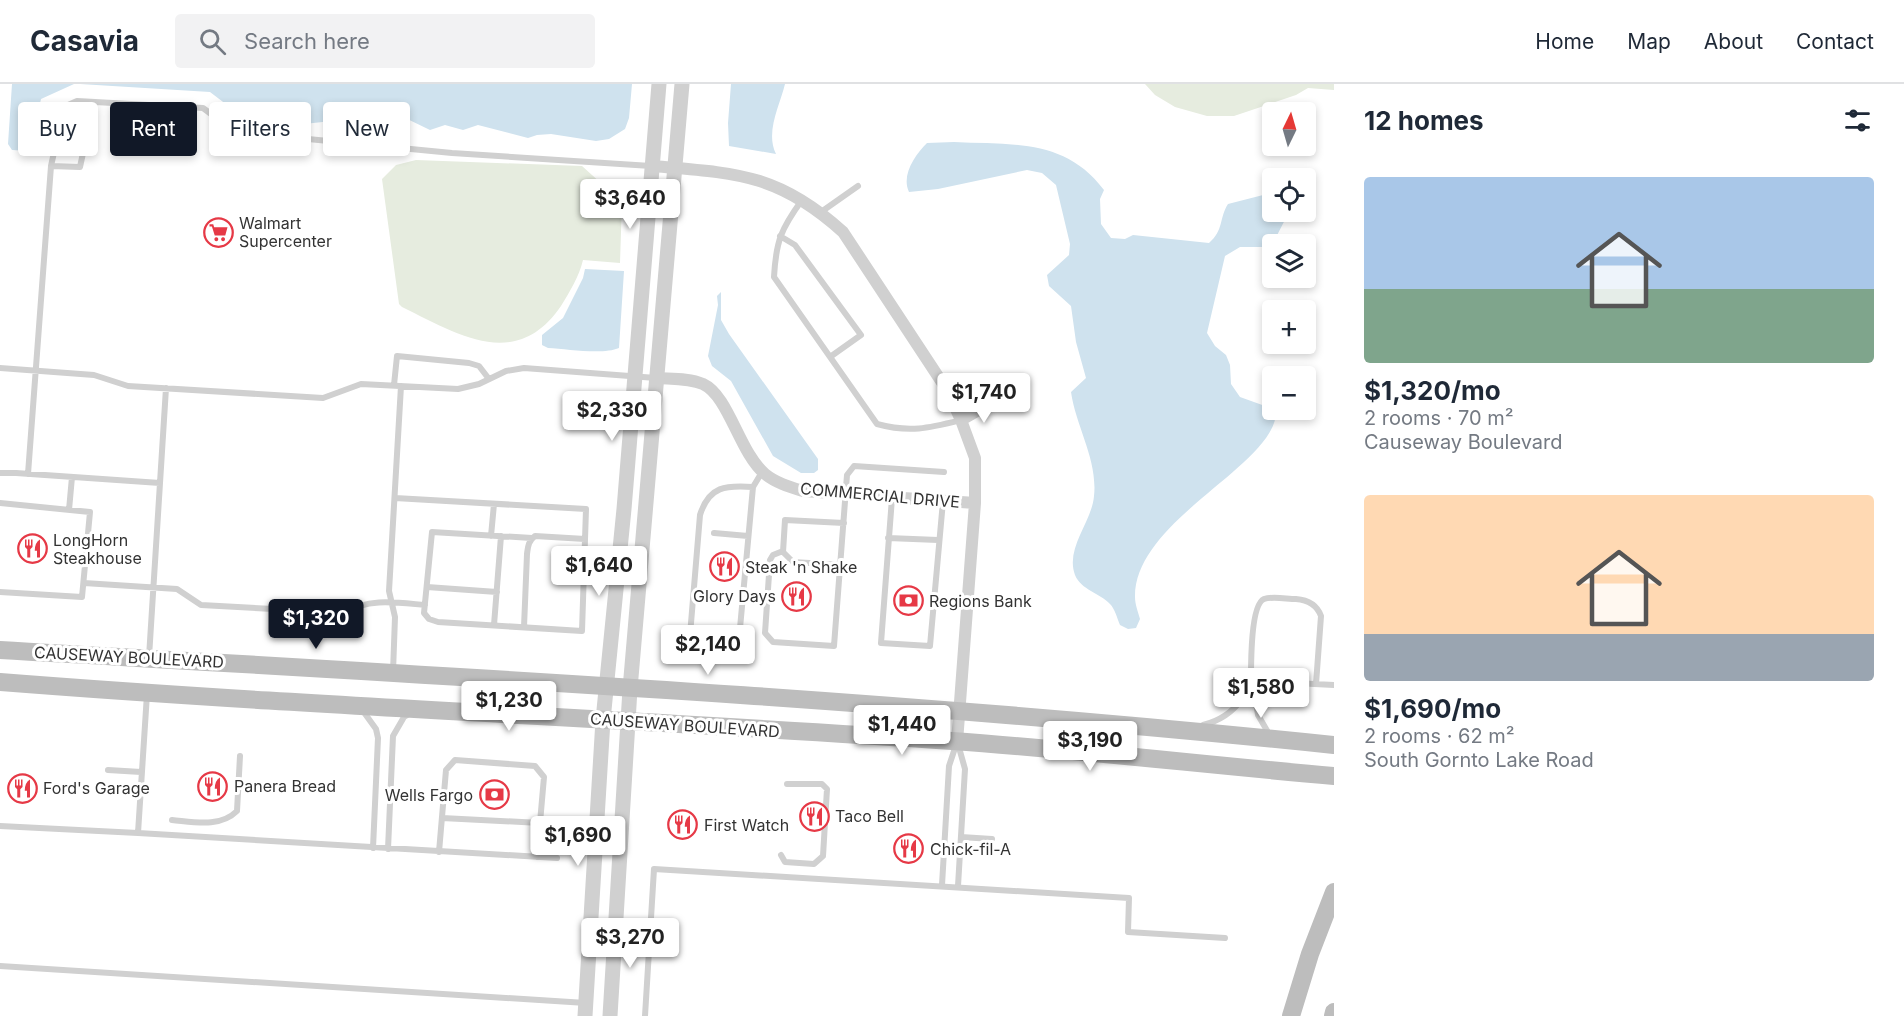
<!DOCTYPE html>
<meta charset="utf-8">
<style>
:root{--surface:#fff;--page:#f2f2f3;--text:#1f2937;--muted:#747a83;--line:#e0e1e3;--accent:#111827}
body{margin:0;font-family:Inter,sans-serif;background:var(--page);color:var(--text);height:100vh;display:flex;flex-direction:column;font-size:22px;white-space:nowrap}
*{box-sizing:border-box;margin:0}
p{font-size:20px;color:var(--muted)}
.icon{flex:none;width:33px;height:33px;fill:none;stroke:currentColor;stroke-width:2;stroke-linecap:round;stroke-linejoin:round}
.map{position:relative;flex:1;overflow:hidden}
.drawer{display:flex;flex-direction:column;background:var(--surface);width:570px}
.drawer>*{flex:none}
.guide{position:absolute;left:18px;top:18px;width:570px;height:54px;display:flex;gap:12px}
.needle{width:39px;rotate:5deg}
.tools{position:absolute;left:1262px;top:18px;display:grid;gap:12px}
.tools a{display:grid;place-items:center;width:54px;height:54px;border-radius:6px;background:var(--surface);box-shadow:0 3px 9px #0003;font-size:30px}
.price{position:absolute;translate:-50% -51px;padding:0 14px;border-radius:6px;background:#fff;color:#222;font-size:20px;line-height:39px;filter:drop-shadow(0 2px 3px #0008)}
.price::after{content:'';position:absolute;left:50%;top:36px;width:18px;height:14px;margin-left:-9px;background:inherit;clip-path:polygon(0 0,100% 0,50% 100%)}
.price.current{background:var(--accent);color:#fff}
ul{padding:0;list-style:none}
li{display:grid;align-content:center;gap:12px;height:318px;padding:0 30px}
li span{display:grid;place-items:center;height:186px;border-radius:6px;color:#555}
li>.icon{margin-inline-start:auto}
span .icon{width:108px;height:108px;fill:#fffc;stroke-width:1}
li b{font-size:26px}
h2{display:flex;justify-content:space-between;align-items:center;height:72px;padding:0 30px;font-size:26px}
.chip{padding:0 21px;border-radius:6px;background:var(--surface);box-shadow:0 3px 9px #0003;font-size:21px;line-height:54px}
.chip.current{background:var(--accent);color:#fff}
header{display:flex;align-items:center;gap:36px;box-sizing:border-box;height:84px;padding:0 30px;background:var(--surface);border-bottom:2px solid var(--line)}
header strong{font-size:28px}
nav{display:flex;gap:33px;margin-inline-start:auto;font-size:21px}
.search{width:420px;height:54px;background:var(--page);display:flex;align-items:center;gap:15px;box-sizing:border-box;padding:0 21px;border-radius:6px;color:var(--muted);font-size:22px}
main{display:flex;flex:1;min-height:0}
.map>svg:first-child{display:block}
.green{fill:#e6ecdf}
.water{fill:#cfe2ee}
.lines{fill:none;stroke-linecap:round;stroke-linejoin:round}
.service{stroke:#d0d0d0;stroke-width:6}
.minor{stroke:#d0d0d0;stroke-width:12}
.tertiary{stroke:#d0d0d0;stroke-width:15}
.secondary{stroke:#bdbdbd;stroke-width:18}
.labels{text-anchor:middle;stroke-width:6;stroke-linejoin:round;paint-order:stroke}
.poi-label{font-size:16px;fill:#333;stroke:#fff;text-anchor:start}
.street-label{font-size:16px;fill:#333;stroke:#fff}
</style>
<header>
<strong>Casavia</strong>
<div class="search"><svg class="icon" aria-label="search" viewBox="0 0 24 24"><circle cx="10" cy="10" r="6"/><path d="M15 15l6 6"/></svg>Search here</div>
<nav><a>Home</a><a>Map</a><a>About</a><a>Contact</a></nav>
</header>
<main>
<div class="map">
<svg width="1334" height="932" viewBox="0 0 1334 932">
<rect width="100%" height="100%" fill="#fff"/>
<path class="green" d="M1145,0H1334V6L1308,4L1296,11L1234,32H1207L1175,23L1155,11Z
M416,76L582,82L622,118L620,179L583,176C579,193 570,207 561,222C516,288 457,250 402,223L399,220L382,95L396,81Z"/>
<path class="water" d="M12,0H74L41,15L29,67L12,66L8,60Z
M80,0H632L629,34L625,45L609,55L596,57L551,50L537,51L528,54L478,41L463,46L445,41L430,46L397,30L304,40L248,37L210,8Z
M731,0H785C780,21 765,48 776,70L729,62L728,39Z
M954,58C1012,61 1065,54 1104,106L1100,115L1101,140L1111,154L1125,155L1133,151L1209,159C1224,146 1219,134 1228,120L1267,110L1272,109V128H1289L1271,163H1240L1225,172L1207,249L1215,262L1226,271L1230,281L1231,300L1240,313L1276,326C1279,380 1134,435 1135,513C1135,520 1138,528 1140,535L1136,544L1128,545L1120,541C1117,534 1115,525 1110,520C1100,509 1081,506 1075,491C1065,464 1092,438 1094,412C1098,376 1076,343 1071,308L1086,294L1076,258L1071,222L1049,202L1047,191L1069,171L1070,160L1056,101L1042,89L1027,86L938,105L909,108C901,91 915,71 927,59Z
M585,185L624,187L619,264C603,271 567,265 548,264L542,261V251L563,234L583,194Z
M721,208V236L729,250L818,375V386L814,389H801L773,372L731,297L712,282L708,272L718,221L717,212Z"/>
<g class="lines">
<path class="service" d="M51,82L80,83L94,18
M802,116C781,145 776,157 774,193L877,340C910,349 929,344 961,336
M821,128L858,102
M780,152L795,161L861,251L830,273
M0,284L94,291L128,302L323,314L361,300L458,305L479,300L506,287L524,284L656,294
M394,301L397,272L469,279L479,282L489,295
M0,389H16L160,399
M28,390L51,82L63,28L68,21L77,17L203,24L235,48L452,69L651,82
M753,403L739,555L690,551L700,431C709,402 726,401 753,403L762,388
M395,414L586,425L582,547L438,538L429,535L424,529L432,448L532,454
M892,414L881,559L930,562L943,417
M0,419L90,428L82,513L0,508
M69,426L72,393
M714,449L748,452
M491,452L494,420
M888,454L938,456
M783,467L773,471L770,476L765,549L773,558L834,562L847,391L854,382L944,388
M842,481L793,478L783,468L785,436L844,439
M84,499L177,505L201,521L347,529C366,513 401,519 425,521
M427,503L497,508
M494,541L501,452
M524,543L527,470C528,463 528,457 535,452L585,455
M149,573L166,304
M393,588L395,533L389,507L401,302
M1251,601C1251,586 1250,521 1264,515C1272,512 1287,515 1296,515C1308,516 1317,521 1321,532L1316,600
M363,627L376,645L378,654L373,764
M1203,641C1219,637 1232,629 1242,615C1247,608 1249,601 1257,597L1334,601
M1269,650L1258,631L1256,618L1262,607L1276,599
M958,660L965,685L958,802
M108,686L141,688
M442,734L540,739
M172,736C194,738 220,744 237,727L240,672
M0,742L138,749L147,610
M138,749L557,774
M961,753L992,755
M388,765L393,652L404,633L409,630
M439,768L446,686L455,676L535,682L544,693L537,773
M781,771L785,778L814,780L823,772L827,705L822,700H787
M942,801L949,682L957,658
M0,882L586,919
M645,932L654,785L1129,814L1128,848L1225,854"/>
<path class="minor" d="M652,82C735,89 778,89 843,148L947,306L961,336L975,374V419L957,658
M657,294C672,295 689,294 703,300C729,312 739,368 765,390C776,399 790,403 803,407L975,419
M961,336L991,319"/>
<path class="tertiary" d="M585,932L603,636L624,425L659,0
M610,932L630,605L682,0"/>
<path class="secondary" d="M0,566C445,592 890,615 1334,661
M0,598C317,623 635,635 952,657C1080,666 1207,681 1334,692
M1291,932L1310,870L1334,808
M1333,932L1334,928"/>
</g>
<defs>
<symbol id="supermarket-ring" viewBox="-11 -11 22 22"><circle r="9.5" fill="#fff" stroke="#e63946" stroke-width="1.5"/><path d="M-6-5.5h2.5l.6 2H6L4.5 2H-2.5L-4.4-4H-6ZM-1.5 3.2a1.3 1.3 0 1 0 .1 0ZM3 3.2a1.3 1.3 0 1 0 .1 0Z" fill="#e63946"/></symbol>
<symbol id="restaurant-ring" viewBox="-11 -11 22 22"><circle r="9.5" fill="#fff" stroke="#e63946" stroke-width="1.5"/><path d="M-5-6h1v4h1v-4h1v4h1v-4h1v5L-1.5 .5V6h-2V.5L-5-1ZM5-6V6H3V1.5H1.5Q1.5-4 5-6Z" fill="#e63946"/></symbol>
<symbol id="bank-ring" viewBox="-11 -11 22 22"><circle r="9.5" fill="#fff" stroke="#e63946" stroke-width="1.5"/><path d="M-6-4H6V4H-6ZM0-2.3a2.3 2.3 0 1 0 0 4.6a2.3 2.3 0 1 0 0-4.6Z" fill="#e63946"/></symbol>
</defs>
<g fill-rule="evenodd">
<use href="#supermarket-ring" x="202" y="132" width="33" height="33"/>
<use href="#restaurant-ring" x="16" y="448" width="33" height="33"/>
<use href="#restaurant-ring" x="708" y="466" width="33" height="33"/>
<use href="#restaurant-ring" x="780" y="496" width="33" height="33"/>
<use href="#bank-ring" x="892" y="500" width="33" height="33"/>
<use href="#restaurant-ring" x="196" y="686" width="33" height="33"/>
<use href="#restaurant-ring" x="6" y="688" width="33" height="33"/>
<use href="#bank-ring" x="478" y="694" width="33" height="33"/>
<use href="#restaurant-ring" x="798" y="716" width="33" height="33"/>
<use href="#restaurant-ring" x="666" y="724" width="33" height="33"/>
<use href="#restaurant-ring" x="892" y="748" width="33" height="33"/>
</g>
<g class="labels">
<g class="poi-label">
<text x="239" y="145">Walmart<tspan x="239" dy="18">Supercenter</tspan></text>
<text x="53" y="462">LongHorn<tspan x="53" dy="18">Steakhouse</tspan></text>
<text x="745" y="489">Steak 'n Shake</text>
<text x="776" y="518" text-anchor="end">Glory Days</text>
<text x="929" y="523">Regions Bank</text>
<text x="234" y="708">Panera Bread</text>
<text x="43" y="710">Ford's Garage</text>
<text x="473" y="717" text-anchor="end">Wells Fargo</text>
<text x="835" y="738">Taco Bell</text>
<text x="704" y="747">First Watch</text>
<text x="930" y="771">Chick-fil-A</text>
</g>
<g class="street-label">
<text transform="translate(880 411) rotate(5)" y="6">COMMERCIAL DRIVE</text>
<text transform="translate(129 573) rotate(3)" y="6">CAUSEWAY BOULEVARD</text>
<text transform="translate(685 641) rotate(4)" y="6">CAUSEWAY BOULEVARD</text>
</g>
</g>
</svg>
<div class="tools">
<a><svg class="needle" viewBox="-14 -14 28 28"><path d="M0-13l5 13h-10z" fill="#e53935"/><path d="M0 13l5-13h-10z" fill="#747a83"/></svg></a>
<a><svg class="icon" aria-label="locate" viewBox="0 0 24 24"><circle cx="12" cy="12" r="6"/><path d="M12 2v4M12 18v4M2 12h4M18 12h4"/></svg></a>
<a><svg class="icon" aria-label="layers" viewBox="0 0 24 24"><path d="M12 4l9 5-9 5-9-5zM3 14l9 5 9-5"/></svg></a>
<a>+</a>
<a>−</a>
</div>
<b class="price" style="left:630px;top:146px">$3,640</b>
<b class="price" style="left:984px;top:340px">$1,740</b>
<b class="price" style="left:612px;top:358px">$2,330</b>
<b class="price" style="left:599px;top:513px">$1,640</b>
<b class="price current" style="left:316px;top:566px">$1,320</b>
<b class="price" style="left:708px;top:592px">$2,140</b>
<b class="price" style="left:1261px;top:635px">$1,580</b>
<b class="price" style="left:509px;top:648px">$1,230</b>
<b class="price" style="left:902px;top:672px">$1,440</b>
<b class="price" style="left:1090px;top:688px">$3,190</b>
<b class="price" style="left:578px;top:783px">$1,690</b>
<b class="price" style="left:630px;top:885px">$3,270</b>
<div class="guide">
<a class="chip">Buy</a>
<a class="chip current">Rent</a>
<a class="chip">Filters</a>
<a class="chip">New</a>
</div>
</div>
<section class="drawer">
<h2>12 homes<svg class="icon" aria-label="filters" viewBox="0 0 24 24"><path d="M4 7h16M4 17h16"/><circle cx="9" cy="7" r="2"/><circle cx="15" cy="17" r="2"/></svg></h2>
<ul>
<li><span style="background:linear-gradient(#a9c7e8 60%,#7fa58c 0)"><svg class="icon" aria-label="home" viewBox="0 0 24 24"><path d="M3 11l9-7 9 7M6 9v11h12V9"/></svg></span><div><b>$1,320/mo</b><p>2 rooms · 70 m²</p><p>Causeway Boulevard</p></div></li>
<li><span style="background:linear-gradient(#ffd9b3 75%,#9aa5b1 0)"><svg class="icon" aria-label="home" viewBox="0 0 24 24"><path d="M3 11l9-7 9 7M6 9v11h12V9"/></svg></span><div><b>$1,690/mo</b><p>2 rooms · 62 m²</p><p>South Gornto Lake Road</p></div></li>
</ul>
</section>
</main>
